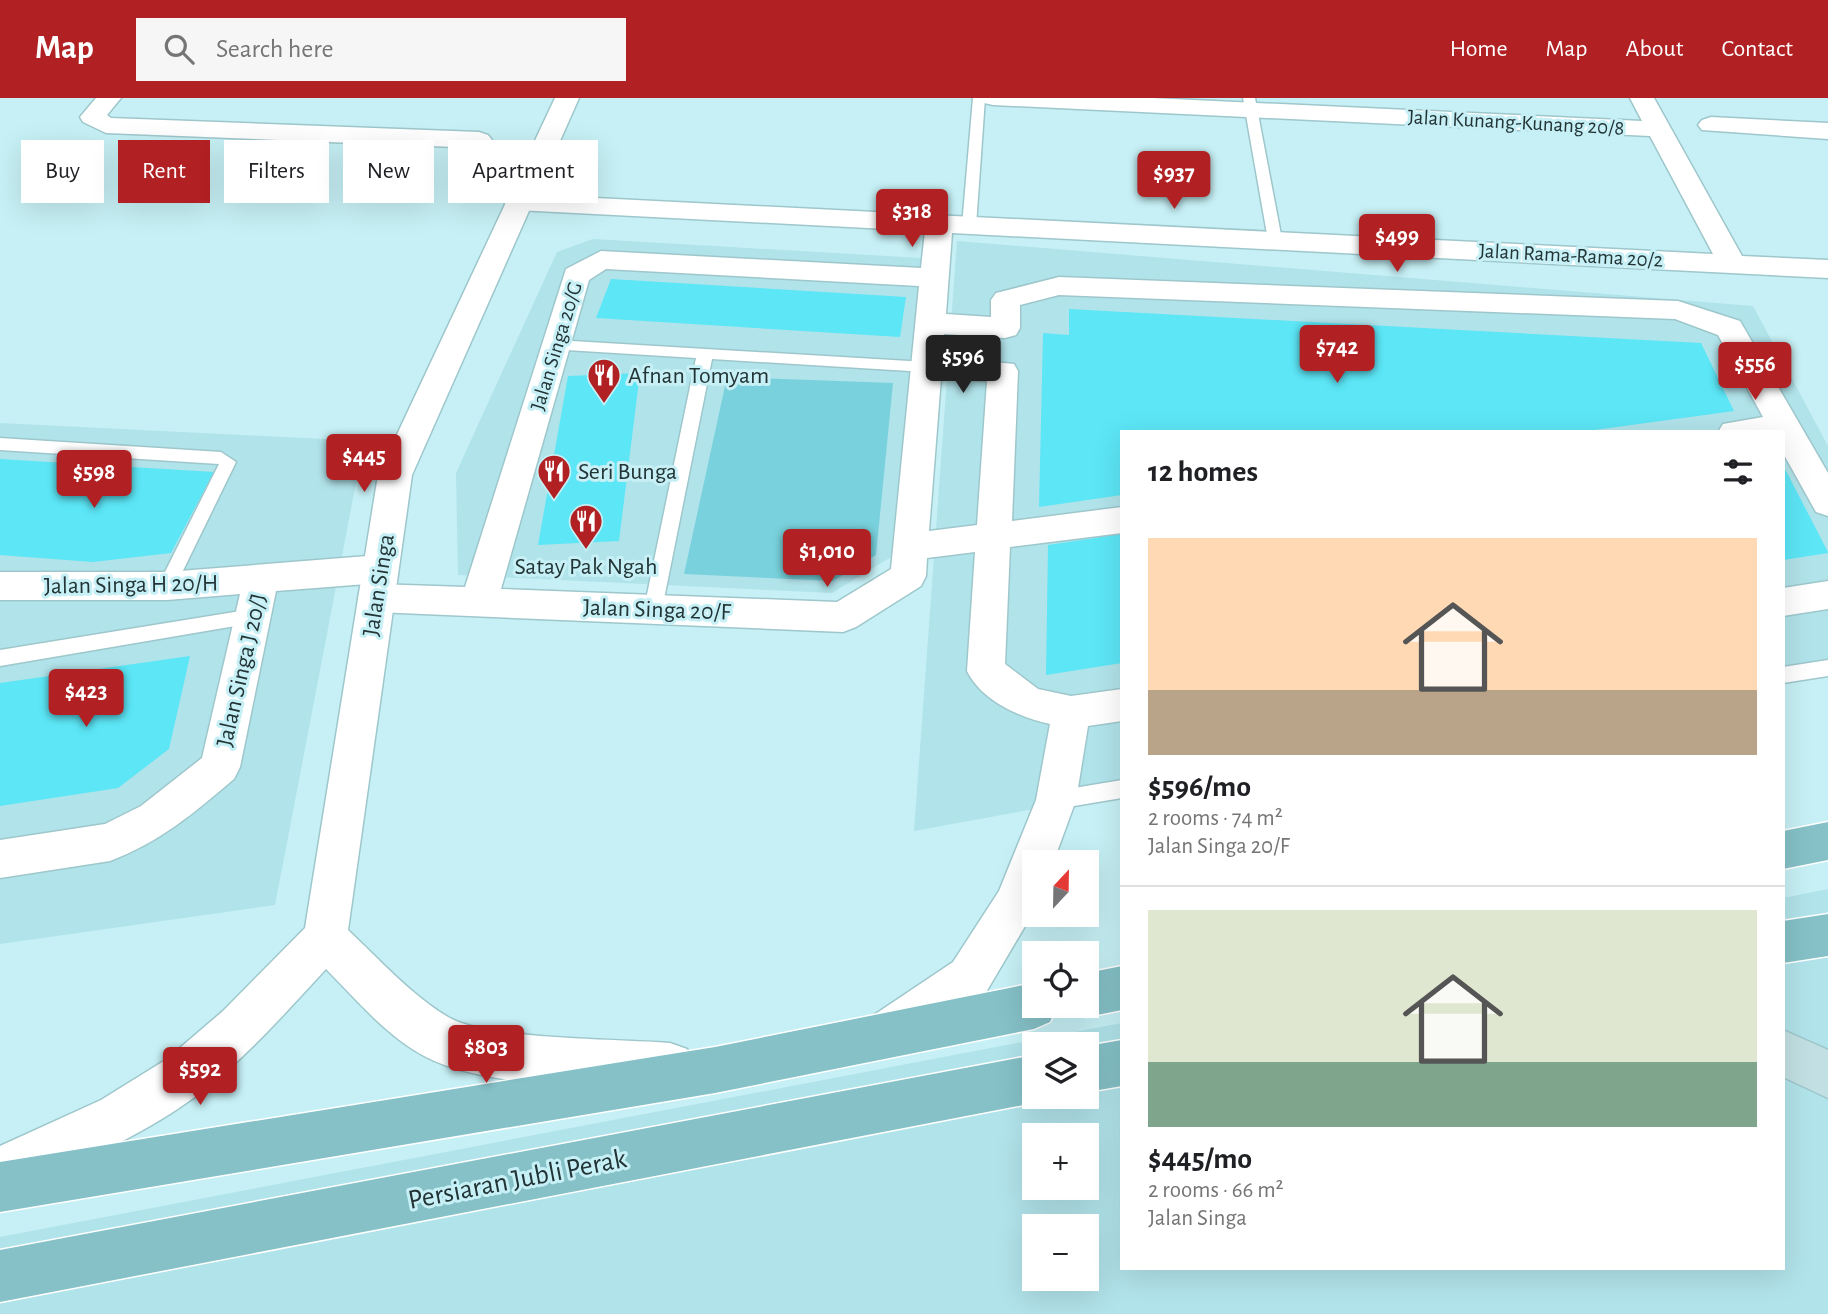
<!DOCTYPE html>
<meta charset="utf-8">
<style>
:root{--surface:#fff;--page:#f6f6f6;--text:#202124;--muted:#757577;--line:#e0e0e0;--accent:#b12022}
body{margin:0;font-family:"Alegreya Sans",sans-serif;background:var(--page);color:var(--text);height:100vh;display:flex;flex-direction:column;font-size:26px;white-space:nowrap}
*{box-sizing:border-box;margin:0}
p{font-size:23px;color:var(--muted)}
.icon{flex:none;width:38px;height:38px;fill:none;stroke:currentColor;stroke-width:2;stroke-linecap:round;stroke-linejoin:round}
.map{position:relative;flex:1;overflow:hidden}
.drawer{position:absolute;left:1120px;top:332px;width:665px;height:840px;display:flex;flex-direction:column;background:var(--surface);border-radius:0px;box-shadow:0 7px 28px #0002}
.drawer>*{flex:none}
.guide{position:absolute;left:21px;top:42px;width:665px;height:63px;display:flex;gap:14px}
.needle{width:46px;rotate:22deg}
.tools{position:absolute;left:1022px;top:752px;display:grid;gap:14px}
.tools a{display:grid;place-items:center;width:77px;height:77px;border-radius:0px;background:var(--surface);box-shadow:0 7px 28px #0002;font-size:35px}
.price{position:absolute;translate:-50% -60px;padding:0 16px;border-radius:7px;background:var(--accent);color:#fff;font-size:23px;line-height:46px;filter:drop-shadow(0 2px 4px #0008)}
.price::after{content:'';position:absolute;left:50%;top:42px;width:21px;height:16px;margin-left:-10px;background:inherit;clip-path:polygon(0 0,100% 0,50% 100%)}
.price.selected{background:#222;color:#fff}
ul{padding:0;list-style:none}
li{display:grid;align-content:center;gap:14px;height:371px;padding:0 28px}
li+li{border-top:2px solid var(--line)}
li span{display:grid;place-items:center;height:217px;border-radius:0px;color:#555}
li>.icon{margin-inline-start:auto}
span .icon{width:126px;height:126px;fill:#fffc;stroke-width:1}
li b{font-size:30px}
h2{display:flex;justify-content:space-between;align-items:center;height:84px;padding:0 28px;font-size:30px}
.chip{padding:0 24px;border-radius:0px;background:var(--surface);box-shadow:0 7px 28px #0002;font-size:24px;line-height:63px}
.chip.selected{background:var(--accent);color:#fff}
header{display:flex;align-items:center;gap:42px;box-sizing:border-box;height:98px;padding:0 35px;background:var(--accent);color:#fff}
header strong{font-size:33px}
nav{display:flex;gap:38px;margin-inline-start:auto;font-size:24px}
.search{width:490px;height:63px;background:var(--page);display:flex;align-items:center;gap:18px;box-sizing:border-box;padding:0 24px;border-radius:0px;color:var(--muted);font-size:26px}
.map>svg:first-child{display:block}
.built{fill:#b1e3ea;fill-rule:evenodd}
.green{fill:#78d1dc}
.building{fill:#5ce6f6}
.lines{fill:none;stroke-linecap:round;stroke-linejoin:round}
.service-casing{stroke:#9ec7cc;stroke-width:3}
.minor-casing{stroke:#9ec7cc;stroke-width:3}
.tertiary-casing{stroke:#9ec7cc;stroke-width:3}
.secondary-casing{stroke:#9ec7cc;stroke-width:3}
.primary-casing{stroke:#fff;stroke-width:3}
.service{fill:#fff;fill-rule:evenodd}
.minor{fill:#fff;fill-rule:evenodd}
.tertiary{fill:#fff;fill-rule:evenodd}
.secondary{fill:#c2e0e3;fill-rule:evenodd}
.primary{fill:#85c1c7;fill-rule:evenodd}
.labels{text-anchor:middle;stroke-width:6;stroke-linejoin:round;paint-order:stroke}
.far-street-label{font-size:21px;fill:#233436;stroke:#c6f0f5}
.poi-label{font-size:24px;fill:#233436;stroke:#c6f0f5;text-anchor:start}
.street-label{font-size:24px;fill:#233436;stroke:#c6f0f5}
.near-street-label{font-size:28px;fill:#233436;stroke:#c6f0f5}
</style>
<header>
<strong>Map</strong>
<div class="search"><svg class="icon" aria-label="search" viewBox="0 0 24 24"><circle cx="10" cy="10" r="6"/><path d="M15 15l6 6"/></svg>Search here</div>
<nav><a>Home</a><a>Map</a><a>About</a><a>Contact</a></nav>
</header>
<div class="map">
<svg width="1828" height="1216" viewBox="0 0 1828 1216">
<rect width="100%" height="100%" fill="#c6f0f5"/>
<path class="built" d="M593,141L921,160L891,459L832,495L458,477L456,375L557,154Z
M957,143L1753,208L1828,348V568L1783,576V334H1122V695L914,733Z
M0,325L364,343L275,807L0,846Z
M1828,791V1216H0V1139L1122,925V1171H1783V800ZM1034,947H1087V999H1034ZM1034,1038H1087V1090H1034ZM1034,1129H1087V1181H1034Z"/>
<path class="green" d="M727,279L893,285L876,457L833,483L684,476Z"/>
<path class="building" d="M611,181L906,199L900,239L596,220Z
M1069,211L1701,245L1734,313L1580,334H1122V397L1039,409L1043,235L1069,237Z
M640,275L619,443L538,447L568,278Z
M0,361L214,374L171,455L93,464L0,457Z
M1783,367L1828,454V455L1783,462Z
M1122,436V565L1046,577L1048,447Z
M190,558L169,651L118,690L0,708V585Z"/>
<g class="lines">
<defs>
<path id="service" d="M973,0H985L976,128L969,132L962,128Z
M1243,0H1255L1282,142L1275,146L1268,142Z
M555,242L926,264L934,269L926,274L712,261L662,511L653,518L644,511L696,260L550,251V243Z
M0,340L221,354L236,364L173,493L167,495L158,488L219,366L0,352Z
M253,511L262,518L253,525L0,568V552Z
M1828,562V578L1783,585V569Z
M1122,682V700L1056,711L1049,708L1046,702L1049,696L1056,693Z"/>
<path id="minor" d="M96,0H121L107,17L111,20L479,34L488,37L492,42L488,47L479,50L106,35L83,24L80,19Z
M981,0H1152L1642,23L1630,0H1654L1742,158L1828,162V180L952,135L946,216L991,219V202L996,195L1059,179L1678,203L1740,223L1828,375V418L1816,414L1783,355V334H1718L1723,326L1763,319L1718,237L1675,221L1059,197L1020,207V230L1016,237L1005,240L944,236L942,259L1014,266L1018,273L1012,423L1122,409V435L1010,449L1005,566L1038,591L1071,598L1122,591V623L1088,628L1076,702L1053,765H1034V813L985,896L903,951L887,958L871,951L864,935L871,919L953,864L999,793L1036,702L1050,626C1019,619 982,603 967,573L975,454L927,460L926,478L921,488L856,529L843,534L376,514L363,510L358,500L363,490L376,486L465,489L566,171L601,153L921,170L925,133L517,112L508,110L504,104L508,98L517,96L1713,156L1650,38L993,7L984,5ZM606,171L919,188L891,471L837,504L501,491L589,182ZM941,280L987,283L977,427L929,433Z
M1711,19L1828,25V41L1702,32L1698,27L1702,22Z
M380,457L392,461L398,471L392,481L380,485L276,493L240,669L234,681C194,715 160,744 110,763L0,780V742L105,726L141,708L202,660L240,496L167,502H0V474H167Z
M1828,483V511L1783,518V490Z"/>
<path id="tertiary" d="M555,0H579L412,377L348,832C380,862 411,897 448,919C486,942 621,941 670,945L687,951L693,968L687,985L670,991C599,987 489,991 426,959C387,939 356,901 326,871C286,914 247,959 200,995C141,1040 68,1069 0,1098V1048L101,1002L167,961L223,913L305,830L378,377Z"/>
<path id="secondary" d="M1783,932L1828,952V1000L1783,979Z"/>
<path id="primary" d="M1828,724V762L1783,771V733Z
M1828,816V858L1783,865V823Z
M1122,868V912L1087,919L1071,913L1069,908H1087V875Z
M1034,885V908H1057L1050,924L1034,931L715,995L0,1114V1064L715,949Z
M1122,942V988L1087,994V948Z
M1034,957V999H1047L1034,1005L0,1204V1152Z"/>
</defs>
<use href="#service" class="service-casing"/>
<use href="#minor" class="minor-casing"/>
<use href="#tertiary" class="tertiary-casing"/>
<use href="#secondary" class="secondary-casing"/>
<use href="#primary" class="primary-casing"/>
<use href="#service" class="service"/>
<use href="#minor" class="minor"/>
<use href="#tertiary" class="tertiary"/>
<use href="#secondary" class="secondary"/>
<use href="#primary" class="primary"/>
</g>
<defs>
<symbol id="restaurant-pin" viewBox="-11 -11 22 30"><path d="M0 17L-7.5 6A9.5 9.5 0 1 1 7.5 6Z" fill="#b12022" stroke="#c6f0f5"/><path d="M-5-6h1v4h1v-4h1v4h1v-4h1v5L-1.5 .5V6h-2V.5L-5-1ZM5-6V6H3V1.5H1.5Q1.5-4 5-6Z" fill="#fff"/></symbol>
</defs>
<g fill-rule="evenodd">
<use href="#restaurant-pin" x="585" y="258" width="38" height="52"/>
<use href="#restaurant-pin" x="535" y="354" width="38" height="52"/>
<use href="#restaurant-pin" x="567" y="404" width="38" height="52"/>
</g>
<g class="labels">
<g class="far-street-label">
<text transform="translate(1516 24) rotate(3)" y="7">Jalan Kunang-Kunang 20/8</text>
<text transform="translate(1571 157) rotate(3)" y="7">Jalan Rama-Rama 20/2</text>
<text transform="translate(556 248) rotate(-73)" y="7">Jalan Singa 20/G</text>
</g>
<g class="poi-label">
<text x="628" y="285">Afnan Tomyam</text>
<text x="578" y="381">Seri Bunga</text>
<text x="586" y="476" text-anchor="middle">Satay Pak Ngah</text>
</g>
<g class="street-label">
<text transform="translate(131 486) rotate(-1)" y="8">Jalan Singa H 20/H</text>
<text transform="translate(378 487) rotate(-81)" y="8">Jalan Singa</text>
<text transform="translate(657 511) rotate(2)" y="8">Jalan Singa 20/F</text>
<text transform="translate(241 572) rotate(-77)" y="8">Jalan Singa J 20/J</text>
</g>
<g class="near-street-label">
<text transform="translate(517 1080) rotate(-11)" y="10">Persiaran Jubli Perak</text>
</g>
</g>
</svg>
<div class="tools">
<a><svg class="needle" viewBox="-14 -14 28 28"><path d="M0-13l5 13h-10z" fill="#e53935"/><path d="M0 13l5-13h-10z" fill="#757577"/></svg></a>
<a><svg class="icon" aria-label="locate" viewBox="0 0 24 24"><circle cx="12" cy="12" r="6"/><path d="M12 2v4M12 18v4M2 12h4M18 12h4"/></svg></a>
<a><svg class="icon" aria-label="layers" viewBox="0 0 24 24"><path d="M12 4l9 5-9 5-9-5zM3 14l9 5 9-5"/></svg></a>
<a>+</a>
<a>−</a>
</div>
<b class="price" style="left:1174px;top:113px">$937</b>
<b class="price" style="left:912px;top:151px">$318</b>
<b class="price" style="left:1397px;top:176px">$499</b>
<b class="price" style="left:1337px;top:287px">$742</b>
<b class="price selected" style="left:963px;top:297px">$596</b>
<b class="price" style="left:1755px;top:304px">$556</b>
<b class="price" style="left:364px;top:396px">$445</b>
<b class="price" style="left:94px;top:412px">$598</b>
<b class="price" style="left:827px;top:491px">$1,010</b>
<b class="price" style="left:86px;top:631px">$423</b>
<b class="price" style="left:486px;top:987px">$803</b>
<b class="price" style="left:200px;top:1009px">$592</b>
<div class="guide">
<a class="chip">Buy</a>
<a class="chip selected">Rent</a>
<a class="chip">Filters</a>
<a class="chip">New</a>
<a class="chip">Apartment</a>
</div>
<section class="drawer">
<h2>12 homes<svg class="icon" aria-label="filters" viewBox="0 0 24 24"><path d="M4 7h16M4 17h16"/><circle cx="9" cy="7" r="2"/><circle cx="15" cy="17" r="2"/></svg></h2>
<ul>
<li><span style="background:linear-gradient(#ffd9b3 70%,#b9a48a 0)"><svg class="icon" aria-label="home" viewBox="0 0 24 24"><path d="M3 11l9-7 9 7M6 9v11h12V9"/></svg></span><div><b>$596/mo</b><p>2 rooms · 74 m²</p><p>Jalan Singa 20/F</p></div></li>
<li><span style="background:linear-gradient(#dfe7d0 70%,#7fa58c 0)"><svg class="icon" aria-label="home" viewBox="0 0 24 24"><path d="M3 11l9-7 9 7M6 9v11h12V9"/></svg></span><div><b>$445/mo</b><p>2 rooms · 66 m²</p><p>Jalan Singa</p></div></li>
</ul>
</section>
</div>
